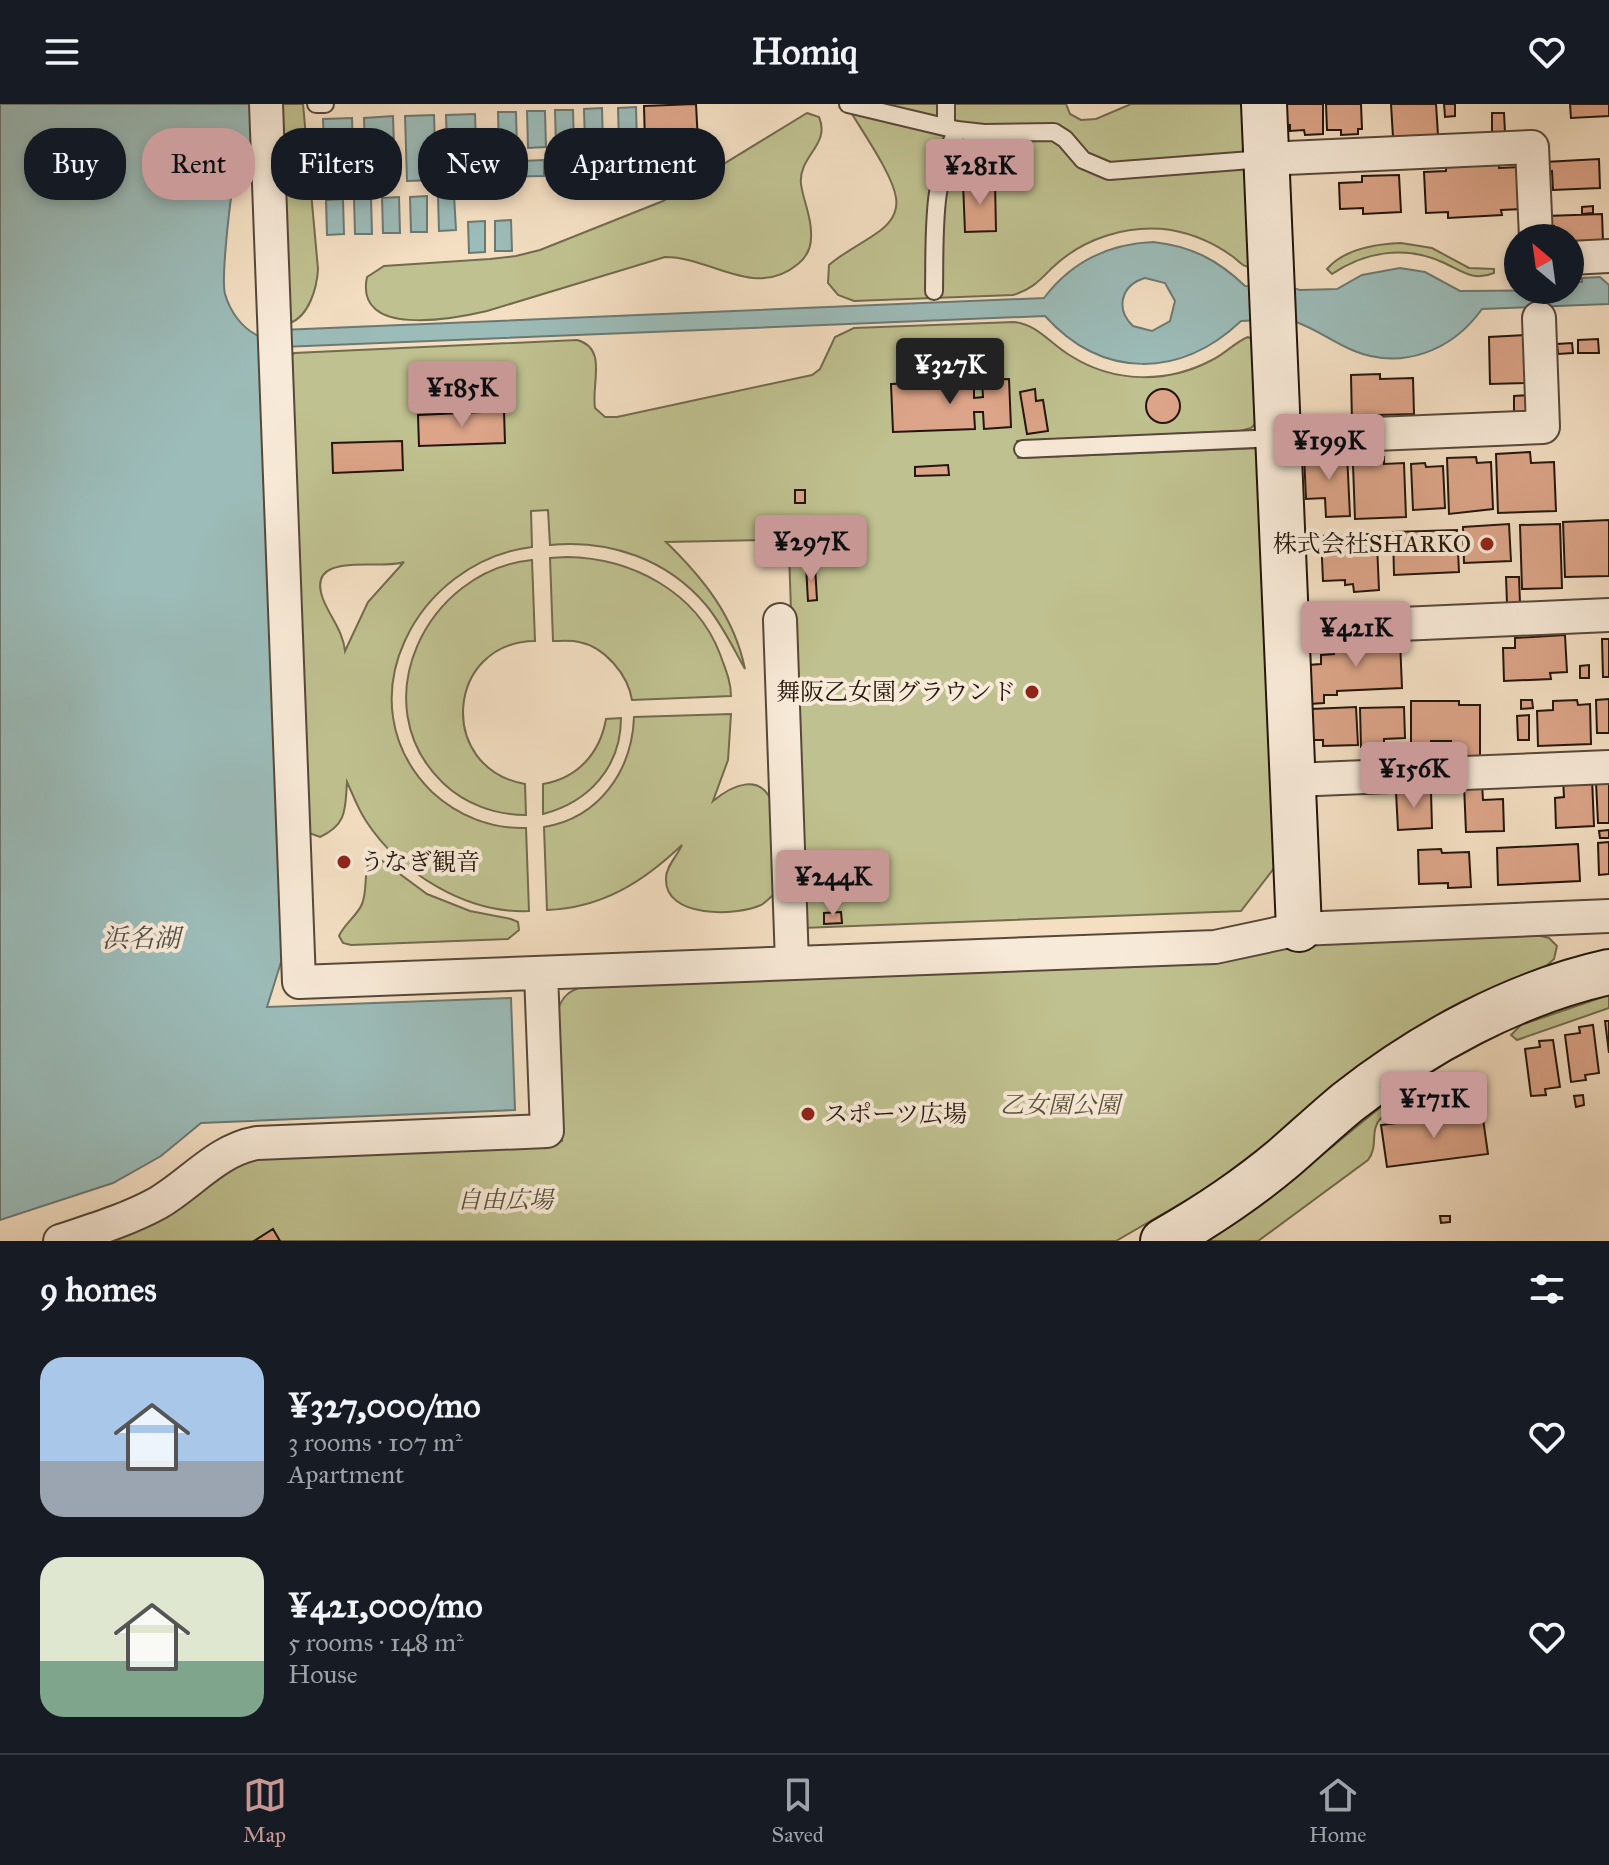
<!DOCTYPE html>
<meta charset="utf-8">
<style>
:root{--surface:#171b24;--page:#242831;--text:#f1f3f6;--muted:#9ea1a6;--line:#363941;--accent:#c59692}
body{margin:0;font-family:"IM FELL Great Primer","Noto Serif JP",serif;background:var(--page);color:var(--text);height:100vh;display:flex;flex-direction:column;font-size:30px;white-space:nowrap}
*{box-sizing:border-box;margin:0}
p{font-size:26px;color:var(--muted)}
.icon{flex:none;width:44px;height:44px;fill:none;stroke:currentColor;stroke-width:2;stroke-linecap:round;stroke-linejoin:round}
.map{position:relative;height:1137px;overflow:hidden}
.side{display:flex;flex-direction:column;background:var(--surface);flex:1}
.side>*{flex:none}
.guide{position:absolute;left:24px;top:24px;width:800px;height:72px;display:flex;gap:16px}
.needle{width:52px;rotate:331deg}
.buttons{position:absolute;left:1504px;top:120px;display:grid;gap:16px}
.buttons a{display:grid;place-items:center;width:80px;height:80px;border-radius:50%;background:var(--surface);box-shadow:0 4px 12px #0003;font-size:40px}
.price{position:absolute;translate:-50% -68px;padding:0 18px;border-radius:8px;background:var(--accent);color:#111;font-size:26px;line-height:52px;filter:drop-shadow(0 2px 4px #0008)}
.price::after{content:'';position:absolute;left:50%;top:48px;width:24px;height:18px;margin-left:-12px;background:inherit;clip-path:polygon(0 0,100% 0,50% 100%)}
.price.active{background:#222;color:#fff}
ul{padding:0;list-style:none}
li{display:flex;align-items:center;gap:24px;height:200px;padding:0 40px}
li span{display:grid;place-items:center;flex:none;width:224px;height:160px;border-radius:24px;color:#555}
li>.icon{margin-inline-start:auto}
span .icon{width:96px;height:96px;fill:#fffc;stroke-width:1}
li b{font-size:34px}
h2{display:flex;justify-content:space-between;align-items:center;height:96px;padding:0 40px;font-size:34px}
.chip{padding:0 28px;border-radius:32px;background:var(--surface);box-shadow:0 4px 12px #0003;font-size:28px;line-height:72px}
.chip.active{background:var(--accent);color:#111}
header{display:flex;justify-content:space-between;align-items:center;height:104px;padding:0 40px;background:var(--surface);font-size:36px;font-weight:800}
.tabs{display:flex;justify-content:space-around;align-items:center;height:112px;border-top:2px solid var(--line);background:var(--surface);font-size:22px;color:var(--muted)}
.tabs a{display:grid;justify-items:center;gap:4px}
.tabs .active{color:var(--accent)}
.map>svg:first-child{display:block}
.green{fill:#c0c190;stroke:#726b4e;stroke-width:2;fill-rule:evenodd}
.water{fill:#9cbcb9;stroke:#6c7973;stroke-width:2;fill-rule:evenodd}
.building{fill:#dca488;stroke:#23150b;stroke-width:2}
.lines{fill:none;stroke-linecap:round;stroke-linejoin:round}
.lane-casing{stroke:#574839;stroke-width:20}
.street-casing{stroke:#574839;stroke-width:36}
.secondary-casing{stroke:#23150b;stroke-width:48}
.lane{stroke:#f8ead8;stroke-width:16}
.street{stroke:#f8ead8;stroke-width:32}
.secondary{stroke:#f8ead8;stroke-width:44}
.poi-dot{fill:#8f2418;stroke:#f8ead8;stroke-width:3}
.labels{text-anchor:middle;stroke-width:8;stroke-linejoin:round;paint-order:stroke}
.poi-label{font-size:24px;fill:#23150b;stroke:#f8ead8;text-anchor:end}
.park-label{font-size:24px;font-style:italic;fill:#5a513a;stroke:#f8ead8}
.water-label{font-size:26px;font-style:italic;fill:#4d4f48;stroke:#f8ead8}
</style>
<header><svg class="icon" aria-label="menu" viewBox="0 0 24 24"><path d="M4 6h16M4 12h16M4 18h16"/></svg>Homiq<svg class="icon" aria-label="heart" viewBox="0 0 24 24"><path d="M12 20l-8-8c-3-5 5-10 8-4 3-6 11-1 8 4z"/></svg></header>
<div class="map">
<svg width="1609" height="1137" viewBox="0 0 1609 1137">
<rect width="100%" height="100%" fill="#f4dfc3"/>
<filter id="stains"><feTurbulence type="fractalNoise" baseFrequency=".0025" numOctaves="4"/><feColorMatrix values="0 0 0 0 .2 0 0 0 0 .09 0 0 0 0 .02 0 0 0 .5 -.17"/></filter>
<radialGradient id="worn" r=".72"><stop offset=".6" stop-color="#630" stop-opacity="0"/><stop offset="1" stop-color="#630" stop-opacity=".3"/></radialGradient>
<path class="green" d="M275,0H303L318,165C317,184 309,212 290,219Z
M846,0H1066L1070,10L1081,16L1096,15L1131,0H1246L1252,163C1243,164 1239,157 1232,152C1214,139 1193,130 1171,126C1128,120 1083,134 1052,164C1039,177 1031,186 1013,191L854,197L838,191L828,179L829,161C845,147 864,139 881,126C891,118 898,107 896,94C893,70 859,23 846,0Z
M807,9L819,13C831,41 798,52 801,80C803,96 811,111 811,128C812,141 808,152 798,160C755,196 712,153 665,153L487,207C453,215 354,234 367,173L384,162L490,155L516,152L540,146L663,97Z
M1401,139L1432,144L1469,164L1494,165V169C1472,178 1461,166 1442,158C1404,141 1365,148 1332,170L1327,165C1344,145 1376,140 1401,139Z
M1014,218C1039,221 1050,240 1071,252C1114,279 1167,280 1212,256C1225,250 1235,238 1248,233L1254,236L1258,317L1251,324L1240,327L1017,337L1018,354L1261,344L1278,759L1241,807L802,824L788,420L783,431L769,436L666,438C703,474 734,512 745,565C733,544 722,520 706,501C667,455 609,435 550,441L548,406L531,407L532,443C417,457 341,598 432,688C458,712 491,725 526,724L529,807C467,810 400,769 366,717C358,705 353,691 347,678C345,704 348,720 320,733L309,729L287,257L294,249L577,236C608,244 591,280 595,304L605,313H617L812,271L820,265L835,233L854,224ZM404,458L368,498L345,547C343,527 330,513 323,495C304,445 382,467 404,458Z
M567,453C631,454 696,487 720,550C725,564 731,577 731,592L632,596C628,571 605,543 579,538C571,536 561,537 553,537L550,454Z
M532,456L535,537C446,538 436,664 525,680L526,711C495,711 465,700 443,679C361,600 427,466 532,456Z
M731,610L728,656L713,697C730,683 761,666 773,701C778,716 775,769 775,789C771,793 766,798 761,801C737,812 664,815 666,774C666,762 678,751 682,741C643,778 602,804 547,806L544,723C599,714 632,667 634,613Z
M621,614C621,663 589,698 543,710V680C578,674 600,649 606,615Z
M377,753L427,790L470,807L511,815L518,818L519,826L508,835L351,841L343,839L339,832C345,819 357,812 362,800C368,785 363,769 370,755Z
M1537,831L1549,834L1557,842L1554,855L1543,865L1335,981L1268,1038L1209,1083L1116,1137H96L227,1061L258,1050L562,1037L558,905C563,892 569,887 582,883L1301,840Z
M1609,891V904L1517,936L1511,931L1521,921Z
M1422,976L1426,978C1420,995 1394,1002 1381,1014C1369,1026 1379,1042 1368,1056L1258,1137H1207L1267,1096L1399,988Z"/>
<path class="water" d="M0,0H250L252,50C247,53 241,55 238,61C231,75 221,175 225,190C230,207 242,225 259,232L282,855L267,903L511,894L515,1006L201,1019L161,1052L113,1079L0,1116Z
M636,3L637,40H619L618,4Z
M602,4L603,41L585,42L584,5Z
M555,6H573L574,42L556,43Z
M527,7H545L546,43L528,44Z
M498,8H516L517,44L499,45Z
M475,10L477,74L448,75L446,11Z
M434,11L436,76L407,77L405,12Z
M393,12L395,77L366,78L364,14Z
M352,14L354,79H325L323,15Z
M603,54L604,70L559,72V55Z
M544,56V72L500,73L499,58Z
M454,91L456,126L439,127L438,92Z
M427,92V128H411L410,93Z
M399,93L400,129H383L382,94Z
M371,94L372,130H355L354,95Z
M343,95L344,130L327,131L326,96Z
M511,116L512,147H495V117Z
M485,117V148L469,149L468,118Z
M1153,138C1191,142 1218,156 1245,182L1289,183L1300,186L1337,185L1362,171L1400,164L1425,168L1460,187L1570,186V178H1582V174L1600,173L1609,181V200L1482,205C1452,247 1401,267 1352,246C1333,238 1316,225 1296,218C1281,212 1257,217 1241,217C1180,275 1102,275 1045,212L282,243L281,226L1044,194C1072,157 1108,140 1153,138ZM1145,174L1165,179L1175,197L1170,217L1152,227L1133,222C1115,205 1121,181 1145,174Z"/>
<path class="building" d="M696,0L698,38L645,40L644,2Z
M1283,0H1323V30L1305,31L1304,26L1290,27V21L1284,22Z
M1326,0H1361L1362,25H1358V30L1341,31V26H1327Z
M1391,0H1436L1438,31L1393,33Z
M1444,0H1455V12L1445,13Z
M1570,0H1609V12L1571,14Z
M1492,9H1504L1505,28H1492Z
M1599,55L1600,84L1553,86L1552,67L1545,68V58Z
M1499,59V64L1521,63L1523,105L1501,106L1502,111L1448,114V108L1426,109L1424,68L1446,67V61Z
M1399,71L1401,108L1363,110V104L1340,105L1339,79L1362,78V72Z
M995,78L996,127L965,128L963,79Z
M1593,102V109L1582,110V103Z
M1602,110L1603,138L1570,140V134H1555L1554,122L1548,123L1547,112Z
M1526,231L1528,279L1490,280L1489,233Z
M1598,235L1599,249H1578V236Z
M1572,239L1573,249L1558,250L1557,240Z
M1380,270V275L1413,274L1414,310L1377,311V318L1352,319L1351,271Z
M1009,275L1011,323L984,325L983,308H974L975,325L893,328L891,280L974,277V294L983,293L982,276Z
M1035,285L1036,297L1043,296L1048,327L1027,330L1020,288Z
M1146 302a17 17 0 1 1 34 0a17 17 0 1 1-34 0Z
M1533,291L1529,314H1514V292Z
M504,307L505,339L419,342L418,311Z
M402,337L403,366L333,369L332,339Z
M1530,348L1531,359L1554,358L1556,407L1498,409L1496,350Z
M1347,349L1350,412L1326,413L1325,394L1306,395L1304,351Z
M1372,353H1384V360L1404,359L1406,413L1355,415L1353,361L1372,360Z
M1476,353L1477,359L1491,358L1493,405L1449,410L1447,354Z
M1425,359L1426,363L1443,362L1445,404L1413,406L1411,360Z
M948,361L949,371L915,372V363Z
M795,386H805V399H795Z
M1609,416V472L1565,473L1563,418Z
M1509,420L1511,457L1464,459L1463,423Z
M1560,420L1562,484L1522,485L1520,421Z
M1457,426L1459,468L1394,471L1393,428Z
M1369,430V440H1377L1379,486L1354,488L1353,480L1345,481V476L1323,477L1321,432Z
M806,462H815L817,496L808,497Z
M1506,473H1519L1520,499L1507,500Z
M1565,531L1567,568L1550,569L1551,575L1504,577L1503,544H1515V534Z
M1602,535H1609V573H1603Z
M1400,537L1402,584L1337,587V591H1324V599L1310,600L1308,561L1321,560V551L1334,550L1333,540Z
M1589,561V574H1580V562Z
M1609,595V629H1597L1596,596Z
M1521,596H1532L1533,604L1521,605Z
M1577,596L1578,601L1590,600L1591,640L1538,642L1537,607L1553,606V597Z
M1411,597H1459V601H1480V653L1451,652V637H1431V644L1411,643Z
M1356,603L1358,641L1323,642V636H1312L1311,605Z
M1404,603L1405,634L1384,635V642L1361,643L1360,604Z
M1529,611V636H1518L1517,612Z
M1592,674L1594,722L1556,724L1555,694L1564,693L1563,675Z
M1609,677V719H1598L1596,678Z
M1482,680L1483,696L1503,695L1504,727L1466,728L1464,681Z
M1431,687L1432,724L1398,726L1396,688Z
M1609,726V734H1600L1599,727Z
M1609,738V770L1599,771L1598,739Z
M1578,740L1580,777L1498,781L1497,744Z
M1441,745L1442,749L1469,748L1471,783L1448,784V779L1419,780L1418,746Z
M841,808L842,819L824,820V809Z
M1605,917H1609V949Z
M1593,921L1599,969L1585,971L1586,976L1571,978L1565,931L1580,929L1579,923Z
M1553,936L1560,983L1545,985L1546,991L1531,992L1525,945L1540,943L1539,937Z
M1435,980L1440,987L1418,1001L1413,994Z
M1583,991L1584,1001L1576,1003L1574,992Z
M1482,1008L1488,1050L1387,1063L1381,1021Z
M1440,1112H1450V1118L1441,1119Z
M273,1125L280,1137H254Z"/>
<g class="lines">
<defs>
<path id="lane" d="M316,0H325
M848,0L957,26L984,29L1054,28L1065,35L1083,56L1109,67L1264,55
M946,0V23
M934,187C935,131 931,77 957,26
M1023,345L1277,334"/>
<path id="street" d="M266,0L299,878L1215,843L1299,825L1609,812
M1266,55L1532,43L1536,134
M1570,154L1609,152
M1278,334L1543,323L1539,214
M780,516L792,859
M1286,525L1609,511
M1292,676L1609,663
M60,1137C93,1126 127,1116 158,1099C192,1079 217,1046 257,1039L547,1027L541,869"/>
<path id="secondary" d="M1264,0L1299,825
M1163,1137C1205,1113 1246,1086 1284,1054C1305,1036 1326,1016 1348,998C1423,939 1515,889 1609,868"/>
</defs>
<use href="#lane" class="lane-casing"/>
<use href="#street" class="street-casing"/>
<use href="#secondary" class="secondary-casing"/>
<use href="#lane" class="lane"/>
<use href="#street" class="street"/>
<use href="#secondary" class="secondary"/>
</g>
<g class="poi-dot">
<circle cx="1487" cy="440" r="8"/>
<circle cx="1032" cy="588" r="8"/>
<circle cx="344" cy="758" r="8"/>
<circle cx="808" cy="1010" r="8"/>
</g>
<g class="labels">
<g class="poi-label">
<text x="1471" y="448">株式会社SHARKO</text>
<text x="1016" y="596">舞阪乙女園グラウンド</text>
<text x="360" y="766" text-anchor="start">うなぎ観音</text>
<text x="824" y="1018" text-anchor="start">スポーツ広場</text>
</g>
<g class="park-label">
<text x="1060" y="1009">乙女園公園</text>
<text x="505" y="1104">自由広場</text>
</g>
<g class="water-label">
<text x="141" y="843">浜名湖</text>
</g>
</g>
<rect width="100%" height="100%" filter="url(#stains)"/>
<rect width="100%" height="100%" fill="url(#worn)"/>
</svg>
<div class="buttons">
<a><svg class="needle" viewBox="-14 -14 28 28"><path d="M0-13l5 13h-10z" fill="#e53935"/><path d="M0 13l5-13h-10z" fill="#9ea1a6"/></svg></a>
</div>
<b class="price" style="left:980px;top:103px">¥281K</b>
<b class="price active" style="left:950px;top:302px">¥327K</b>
<b class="price" style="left:462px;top:325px">¥185K</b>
<b class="price" style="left:1329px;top:378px">¥199K</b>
<b class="price" style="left:811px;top:479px">¥297K</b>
<b class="price" style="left:1356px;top:565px">¥421K</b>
<b class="price" style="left:1414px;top:706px">¥156K</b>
<b class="price" style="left:833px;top:814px">¥244K</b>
<b class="price" style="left:1434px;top:1036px">¥171K</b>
<div class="guide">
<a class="chip">Buy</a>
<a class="chip active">Rent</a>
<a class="chip">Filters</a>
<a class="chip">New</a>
<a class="chip">Apartment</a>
</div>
</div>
<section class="side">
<h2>9 homes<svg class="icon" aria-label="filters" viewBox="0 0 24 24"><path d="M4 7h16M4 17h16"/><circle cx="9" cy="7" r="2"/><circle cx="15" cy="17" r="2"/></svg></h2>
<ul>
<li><span style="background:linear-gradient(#a9c7e8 65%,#9aa5b1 0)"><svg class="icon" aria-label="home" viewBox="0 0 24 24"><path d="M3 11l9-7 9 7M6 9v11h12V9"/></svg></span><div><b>¥327,000/mo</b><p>3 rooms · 107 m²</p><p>Apartment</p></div><svg class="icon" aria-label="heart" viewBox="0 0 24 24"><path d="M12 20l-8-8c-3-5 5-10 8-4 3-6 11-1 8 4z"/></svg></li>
<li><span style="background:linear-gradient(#dfe7d0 65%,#7fa58c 0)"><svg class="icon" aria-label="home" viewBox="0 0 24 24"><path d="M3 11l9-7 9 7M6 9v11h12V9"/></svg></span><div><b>¥421,000/mo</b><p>5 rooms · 148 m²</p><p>House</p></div><svg class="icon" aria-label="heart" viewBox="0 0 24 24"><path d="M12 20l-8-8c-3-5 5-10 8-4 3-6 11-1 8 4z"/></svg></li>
</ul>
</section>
<nav class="tabs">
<a class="active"><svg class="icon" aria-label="map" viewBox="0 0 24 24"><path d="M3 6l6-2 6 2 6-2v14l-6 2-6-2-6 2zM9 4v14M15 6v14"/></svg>Map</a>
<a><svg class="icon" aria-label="saved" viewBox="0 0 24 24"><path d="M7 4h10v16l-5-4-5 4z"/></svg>Saved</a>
<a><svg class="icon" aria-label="home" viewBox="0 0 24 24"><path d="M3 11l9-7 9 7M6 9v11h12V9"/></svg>Home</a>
</nav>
